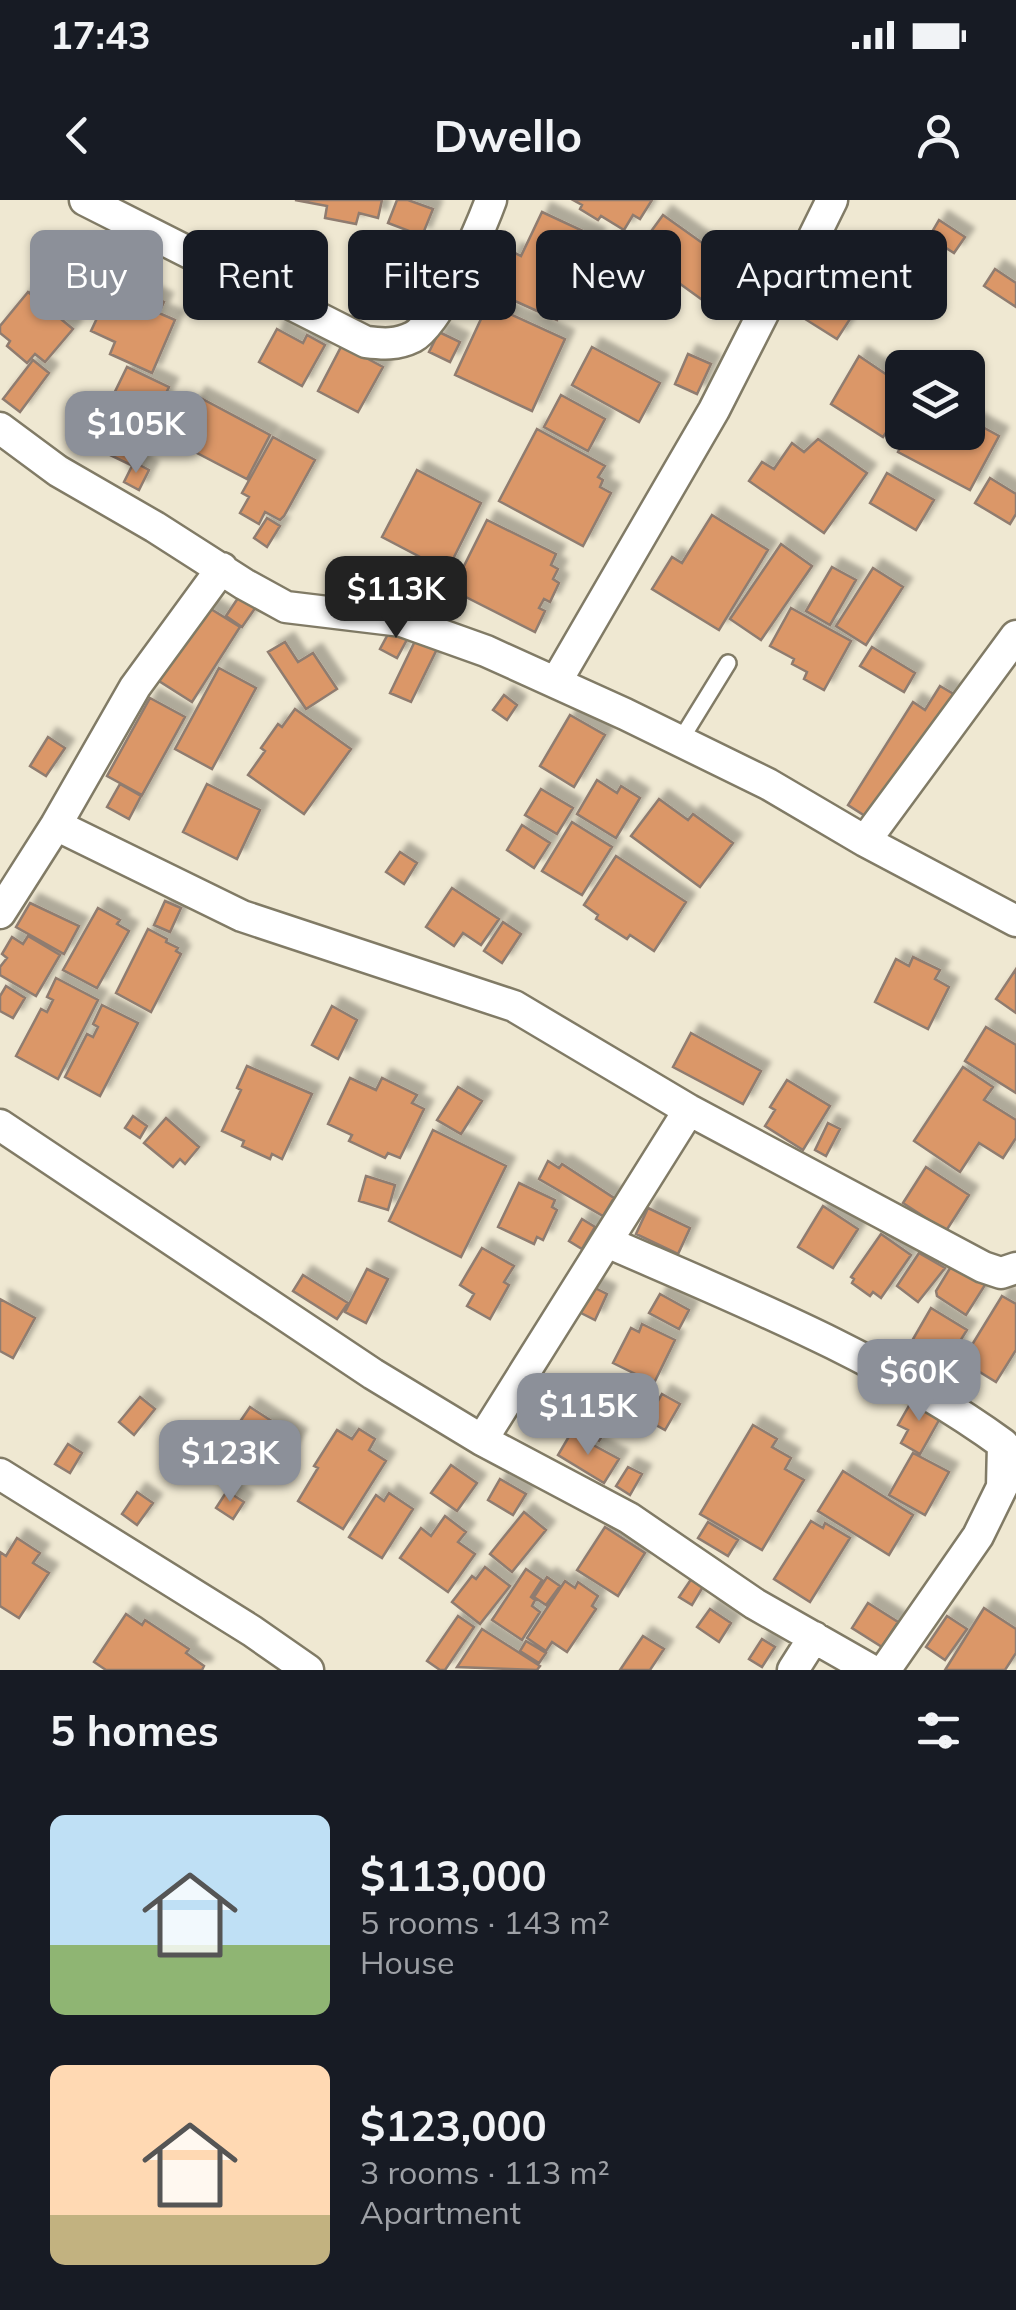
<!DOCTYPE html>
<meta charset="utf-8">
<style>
:root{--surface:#171b24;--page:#242831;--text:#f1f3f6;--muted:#9ea1a6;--accent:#8c9099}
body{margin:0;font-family:Mulish,sans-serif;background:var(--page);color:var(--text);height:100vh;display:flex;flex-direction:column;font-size:38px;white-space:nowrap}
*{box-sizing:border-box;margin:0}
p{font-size:32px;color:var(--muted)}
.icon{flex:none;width:55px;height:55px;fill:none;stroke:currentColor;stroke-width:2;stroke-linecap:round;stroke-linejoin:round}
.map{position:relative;height:1470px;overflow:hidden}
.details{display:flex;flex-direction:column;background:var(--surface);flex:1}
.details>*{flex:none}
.banner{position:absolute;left:30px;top:30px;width:958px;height:90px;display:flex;gap:20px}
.tools{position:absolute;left:885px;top:150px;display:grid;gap:20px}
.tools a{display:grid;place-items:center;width:100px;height:100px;border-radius:15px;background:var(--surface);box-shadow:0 2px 8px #0004;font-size:50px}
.price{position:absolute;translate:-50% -85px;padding:0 22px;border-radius:20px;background:var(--accent);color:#fff;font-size:32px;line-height:65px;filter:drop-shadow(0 2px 5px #0008)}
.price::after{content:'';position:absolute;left:50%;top:60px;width:30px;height:22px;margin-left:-15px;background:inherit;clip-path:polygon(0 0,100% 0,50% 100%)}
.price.on{background:#222;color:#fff}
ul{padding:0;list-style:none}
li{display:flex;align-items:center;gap:30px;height:250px;padding:0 50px}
li span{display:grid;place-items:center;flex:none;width:280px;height:200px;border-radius:15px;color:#555}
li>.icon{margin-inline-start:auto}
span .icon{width:120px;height:120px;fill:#fffc;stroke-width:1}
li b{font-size:42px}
h2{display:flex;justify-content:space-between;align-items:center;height:120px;padding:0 50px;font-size:42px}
.chip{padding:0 35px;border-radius:15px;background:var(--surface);box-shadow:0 2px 8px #0004;font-size:35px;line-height:90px}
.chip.on{background:var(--accent);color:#fff}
.status{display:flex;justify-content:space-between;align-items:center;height:70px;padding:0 50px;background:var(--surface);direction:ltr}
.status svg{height:28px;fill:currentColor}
header{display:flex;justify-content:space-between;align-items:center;height:130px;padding:0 50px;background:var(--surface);font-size:45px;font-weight:700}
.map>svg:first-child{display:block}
.building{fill:#db9767;stroke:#8f7c6f;stroke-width:2.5;filter:url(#shadow)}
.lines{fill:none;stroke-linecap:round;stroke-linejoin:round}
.service-casing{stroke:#817b66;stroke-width:20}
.minor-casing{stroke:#817b66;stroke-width:35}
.service{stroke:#fff;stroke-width:15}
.minor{stroke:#fff;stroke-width:30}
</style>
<div class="status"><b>17:43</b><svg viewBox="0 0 49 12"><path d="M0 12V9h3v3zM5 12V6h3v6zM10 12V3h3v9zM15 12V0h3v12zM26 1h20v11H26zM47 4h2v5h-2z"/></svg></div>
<header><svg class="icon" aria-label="back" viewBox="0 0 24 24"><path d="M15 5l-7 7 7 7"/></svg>Dwello<svg class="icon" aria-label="person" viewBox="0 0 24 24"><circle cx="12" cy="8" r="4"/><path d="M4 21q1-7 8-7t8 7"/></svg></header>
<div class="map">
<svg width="1016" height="1470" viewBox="0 0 1016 1470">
<defs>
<filter id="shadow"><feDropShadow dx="9" dy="-9" stdDeviation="2.5" flood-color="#0004"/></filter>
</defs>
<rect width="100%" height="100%" fill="#efe8d2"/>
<path class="building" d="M295,0H382L378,18L359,13L356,24L325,18L327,6Z
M397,0H408L433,9L422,36L388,23Z
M573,0H652L640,19L633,15L624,30L601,16L598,20L580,9L582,5Z
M542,12L596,37L557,120L495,92L513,52L521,56Z
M663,15L746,74L719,112L636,52Z
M939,20L965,37L954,53L929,37Z
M139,41L157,51L139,83L121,73Z
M383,42L442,66L435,84L426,80L415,107L365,87Z
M758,47L778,60L769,73L749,60Z
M995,69L1016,83V107L984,86Z
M44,75L71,97L59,112L31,91Z
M115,80L164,102L159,113L175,120L152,173L110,154L115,142L91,131Z
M28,92L73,129L45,162L35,154L27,163L7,146L10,141L0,133V126Z
M818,100L831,109L833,104L852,116L837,139L805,119Z
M488,104L565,139L532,211L455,175Z
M277,129L303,143L307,135L325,145L302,186L259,162Z
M439,132L460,142L450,162L429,152Z
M342,145L383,167L358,212L318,191Z
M592,147L660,183L639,222L572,185Z
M688,154L711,164L697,194L675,184Z
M859,156L902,185V215H898L883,237L831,204Z
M33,160L49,173L20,212L3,199Z
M127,167L169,187L131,265L89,245Z
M561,195L605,219L588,251L544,227Z
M197,196L270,235L247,279L174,241Z
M968,219L999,236L970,290L898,252L908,232H968Z
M537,229L605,266L598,277L603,280L600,287L611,293L583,346L499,301Z
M273,237L315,260L284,316L280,320L265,312L259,324L240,313L249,297L242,293Z
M818,239L867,273L824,333L749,281L762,262L774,269L792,243L804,252Z
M134,262L149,270L139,290L124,282Z
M417,270L481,303L447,371L382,337Z
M887,273L934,300L916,330L870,303Z
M990,278L1016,294V314L1010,324L975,303Z
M712,315L768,350L719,430L652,389L672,357L682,363Z
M267,318L280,326L267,347L254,338Z
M487,320L556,354L551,365L558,369L553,379L559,383L550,402L544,399L539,408L545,411L535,432L452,390Z
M781,344L812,366L761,440L730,419Z
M832,367L856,380L830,425L806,411Z
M873,368L903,387L866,445L836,426Z
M242,392L258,404L242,427L226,416Z
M206,406L240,427L192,502L159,481Z
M791,408L851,441L824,490L804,479L807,472L792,464L794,459L770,446Z
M394,423L411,432L397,458L380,449Z
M416,439L437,449L411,502L390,493Z
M285,442L298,462L313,453L337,489L306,509L268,452Z
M872,447L915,473L904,492L860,466Z
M219,468L256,488L212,569L175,549Z
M940,486L957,496L876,623L848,605L913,502L925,510Z
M504,495L517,505L507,520L493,510Z
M150,498L185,517L142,595L107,576Z
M295,509L351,549L304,614L248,575L265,551L261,548L278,524L282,527Z
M570,515L605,535L574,587L540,566Z
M48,537L65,548L46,576L30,566Z
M597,580L617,593L621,586L640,598L616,638L577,614Z
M120,584L141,596L129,619L107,607Z
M207,584L260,610L237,659L183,632Z
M541,589L573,608L557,634L525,615Z
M659,599L688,620L693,614L733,643L700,687L631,636Z
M572,622L612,647L582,695L542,671Z
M522,625L550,643L534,668L507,650Z
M400,652L417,663L404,684L386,672Z
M616,656L686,702L654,751L630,735L627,739L596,719L598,715L584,705Z
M452,688L499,719L481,745L463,733L454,746L426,727Z
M165,701L181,708L170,732L154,725Z
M30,703L79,726L64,754L16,727Z
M98,708L120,720L117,724L129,731L97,788L63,770Z
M503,722L521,734L502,763L484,751Z
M148,729L167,739L166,742L178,748L176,751L181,754L151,812L116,793Z
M28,736L60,755L36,796L0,775V767L7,758L2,754L12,737L23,744Z
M913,757L940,770L935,779L949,787L928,829L875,802L896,759L909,766Z
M1016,769V813L996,799Z
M56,778L98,800L58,879L16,856L41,809L47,812L53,800L47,797Z
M6,786L25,798L13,818L0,811V796Z
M102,805L138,823L100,896L65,877L87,834L93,837L98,827L93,824Z
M332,806L357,820L338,859L312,845Z
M986,827L1016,845V893L965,861Z
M691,833L761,871L743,904L673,867Z
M247,866L312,894L282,959L272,954L270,959L242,946L244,941L222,931L241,890L237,888Z
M963,867L993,887L984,900L1016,920V938L1003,958L979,943L960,972L914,941Z
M350,878L376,890L382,878L417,895L412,903L424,909L400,958L388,953L385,958L349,941L352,935L328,924Z
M787,880L830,906L803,950L765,926L775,910L770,907Z
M458,887L482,901L461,934L437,920Z
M133,916L147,926L140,938L125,928Z
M166,918L199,947L185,964L180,959L173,967L144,943Z
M828,923L840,929L826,956L815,950Z
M433,930L506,966L461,1057L389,1021Z
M548,961L559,968L562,964L614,998L603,1016L539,979Z
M926,967L969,995L946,1031L903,1003Z
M366,976L395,985L388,1010L359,1001Z
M519,983L555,1000L552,1007L557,1010L543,1040L537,1037L534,1044L498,1027Z
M823,1006L858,1029L833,1068L798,1047Z
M648,1008L690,1028L678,1054L636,1034Z
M582,1019L595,1027L582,1049L569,1041Z
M881,1034L911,1055L881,1098L873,1092L870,1096L852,1083L854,1079L851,1077Z
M482,1048L514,1066L504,1082L509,1085L490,1119L467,1106L474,1094L460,1085Z
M919,1053L945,1068L918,1102L897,1086Z
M952,1065L985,1085L966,1115L937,1096L936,1091Z
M367,1069L388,1079L366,1123L345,1112Z
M303,1075L348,1103L337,1119L293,1091Z
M591,1086L607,1094L595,1120L579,1112Z
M660,1094L689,1110L679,1129L649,1113Z
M1002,1096L1016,1104V1150L996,1182L962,1161Z
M0,1099L35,1118L13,1158L0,1151Z
M931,1108L967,1130L932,1186L898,1165Z
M642,1124L675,1140L654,1183L613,1163L631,1128L639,1132Z
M662,1194L680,1204L665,1230L647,1220Z
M140,1197L155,1209L134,1235L119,1222Z
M914,1197L943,1213L920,1254L901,1243L908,1230L898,1225Z
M600,1203L616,1214L599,1241L593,1237L591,1240L566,1221L576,1205L593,1215Z
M250,1207L298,1238L268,1283L220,1251Z
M753,1225L777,1239L772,1247L791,1258L785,1269L804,1280L762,1350L700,1314Z
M359,1229L375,1239L369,1250L386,1261L343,1329L298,1301L318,1268L314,1266L337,1230L352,1239Z
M571,1233L619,1259L604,1283L558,1255Z
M68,1244L82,1253L70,1273L55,1264Z
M913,1253L949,1272L925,1315L889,1295Z
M451,1265L477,1283L457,1311L431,1293Z
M628,1267L642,1274L630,1295L616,1286Z
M843,1271L913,1315L889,1355L818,1311Z
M500,1279L526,1294L513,1315L488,1300Z
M227,1291L244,1302L233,1319L216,1308Z
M137,1292L153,1303L137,1325L122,1314Z
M389,1293L413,1309L382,1358L349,1337L376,1295L384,1301Z
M524,1312L546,1330L512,1372L490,1354Z
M445,1316L466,1332L458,1342L475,1354L448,1392L400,1358L421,1328L431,1336Z
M811,1321L823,1328L825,1323L850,1338L810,1402L774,1379Z
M708,1322L738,1340L728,1356L698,1338Z
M605,1327L645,1353L618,1396L577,1370Z
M17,1338L40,1353L33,1363L49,1373L19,1418L0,1406V1352L6,1356Z
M485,1367L510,1386L480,1424L452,1402L472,1376L476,1379Z
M526,1369L542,1380L531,1397L535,1400L532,1406L540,1412L522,1440L492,1420Z
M547,1377L560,1386L546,1405L534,1397Z
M692,1378L704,1385L692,1405L679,1397Z
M565,1381L575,1388L578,1382L598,1396L592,1406L596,1409L567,1452L552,1442L546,1451L527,1438Z
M868,1403L898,1422L882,1447L852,1428Z
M984,1408L1016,1429V1453L1005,1470H945Z
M710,1409L731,1423L719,1442L697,1427Z
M126,1414L142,1425L145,1420L189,1449L186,1453L204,1466L202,1470H106L94,1462Z
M458,1416L474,1427L445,1470H440L427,1461Z
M947,1416L967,1429L945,1460L926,1447Z
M482,1429L540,1466L537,1470L457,1467Z
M643,1436L664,1449L650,1470H620Z
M762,1439L775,1447L762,1467L749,1459Z
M526,1441L546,1453L539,1463L520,1451Z"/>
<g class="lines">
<defs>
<path id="service" d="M680,541L728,463"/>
<path id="minor" d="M85,0L366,142C383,144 397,145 413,137C439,123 480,30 491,0
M0,228L58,271L155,327L244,384L286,407L402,421L486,451L625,514L768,584L865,641L1016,721
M556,482L714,210L777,86L799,67L832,0
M56,625L242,716L514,806L689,910L983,1067L1001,1073L1016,1068
M865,641L1016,436
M0,713L56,625L135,487L222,368
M0,925L373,1174L482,1240L629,1318L755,1404L871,1470
M607,1042C740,1100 885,1158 1003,1244L1002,1287L978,1336L885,1470
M482,1240L689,910
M0,1274L252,1431L308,1470
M793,1470L814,1437"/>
</defs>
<use href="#service" class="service-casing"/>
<use href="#minor" class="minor-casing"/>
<use href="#service" class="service"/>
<use href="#minor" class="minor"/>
</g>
</svg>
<div class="tools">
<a><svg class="icon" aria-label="layers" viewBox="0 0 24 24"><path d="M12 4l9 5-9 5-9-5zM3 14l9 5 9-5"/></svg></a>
</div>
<b class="price" style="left:136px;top:276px">$105K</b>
<b class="price on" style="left:396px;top:441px">$113K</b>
<b class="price" style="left:919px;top:1224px">$60K</b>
<b class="price" style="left:588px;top:1258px">$115K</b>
<b class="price" style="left:230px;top:1305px">$123K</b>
<div class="banner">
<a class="chip on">Buy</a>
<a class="chip">Rent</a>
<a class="chip">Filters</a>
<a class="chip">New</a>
<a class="chip">Apartment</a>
</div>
</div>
<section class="details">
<h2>5 homes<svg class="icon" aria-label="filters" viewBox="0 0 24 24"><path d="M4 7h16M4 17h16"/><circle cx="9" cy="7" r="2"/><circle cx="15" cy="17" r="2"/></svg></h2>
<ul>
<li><span style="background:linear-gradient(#bfe0f5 65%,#8fb573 0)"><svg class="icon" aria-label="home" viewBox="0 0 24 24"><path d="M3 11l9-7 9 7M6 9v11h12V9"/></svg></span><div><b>$113,000</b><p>5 rooms · 143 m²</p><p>House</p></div></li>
<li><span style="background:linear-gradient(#ffd9b3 75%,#c2b280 0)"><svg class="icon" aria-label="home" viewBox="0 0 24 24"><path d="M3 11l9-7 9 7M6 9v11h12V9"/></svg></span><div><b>$123,000</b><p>3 rooms · 113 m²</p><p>Apartment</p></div></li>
</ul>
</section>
